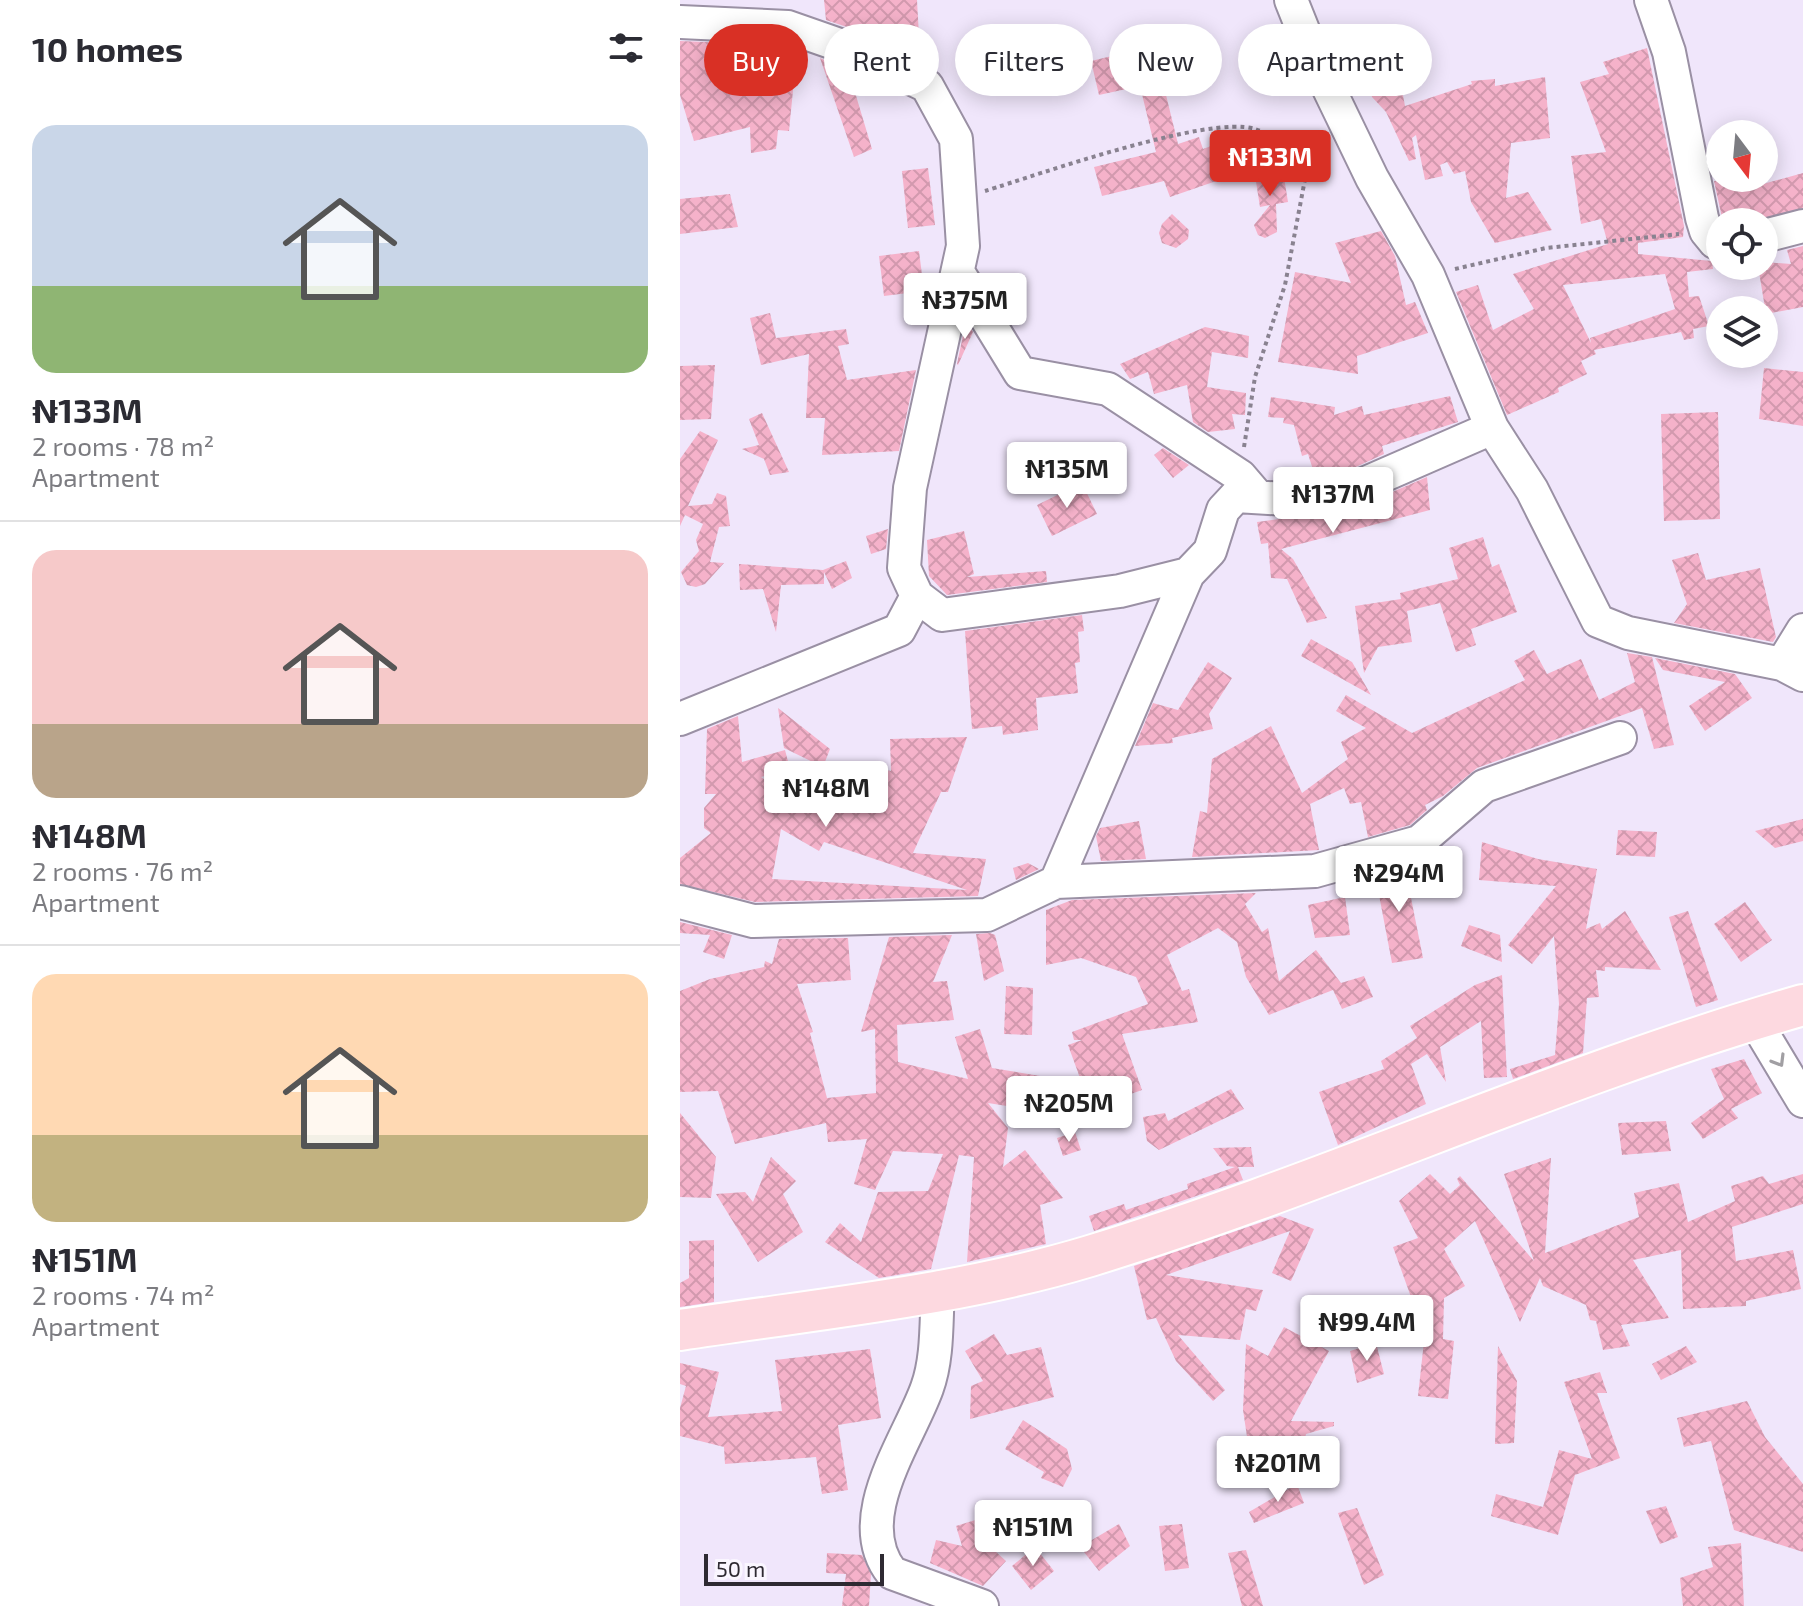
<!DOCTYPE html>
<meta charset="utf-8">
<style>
:root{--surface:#fff;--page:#f2f2f3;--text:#2b2b33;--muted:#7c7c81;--line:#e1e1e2;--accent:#d93025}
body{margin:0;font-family:"Exo 2",sans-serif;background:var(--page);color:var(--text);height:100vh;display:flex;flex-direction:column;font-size:30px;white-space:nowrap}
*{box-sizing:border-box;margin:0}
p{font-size:26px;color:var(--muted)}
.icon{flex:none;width:44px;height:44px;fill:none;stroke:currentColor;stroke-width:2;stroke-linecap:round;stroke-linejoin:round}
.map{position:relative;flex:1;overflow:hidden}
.sheet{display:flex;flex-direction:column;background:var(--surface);width:680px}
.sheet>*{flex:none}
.hud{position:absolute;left:24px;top:24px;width:760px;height:72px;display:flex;gap:16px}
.needle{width:52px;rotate:164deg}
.tools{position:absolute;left:1026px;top:120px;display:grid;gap:16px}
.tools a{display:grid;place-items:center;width:72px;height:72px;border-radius:50%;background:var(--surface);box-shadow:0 4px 20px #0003;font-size:40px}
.scale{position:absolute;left:24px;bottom:20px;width:180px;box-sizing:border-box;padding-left:8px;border:4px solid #2e2a32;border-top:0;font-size:22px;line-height:28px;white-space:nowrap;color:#2e2a32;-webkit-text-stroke:6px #faf6ff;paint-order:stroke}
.price{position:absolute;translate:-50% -68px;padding:0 18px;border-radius:8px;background:#fff;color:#222;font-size:26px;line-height:52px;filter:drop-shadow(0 2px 4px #0008)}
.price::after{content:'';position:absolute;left:50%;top:48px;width:24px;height:18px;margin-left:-12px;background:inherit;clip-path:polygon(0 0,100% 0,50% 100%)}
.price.current{background:var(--accent);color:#fff}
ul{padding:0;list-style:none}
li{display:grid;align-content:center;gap:16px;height:424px;padding:0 32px}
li+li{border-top:2px solid var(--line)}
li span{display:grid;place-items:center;height:248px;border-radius:24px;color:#555}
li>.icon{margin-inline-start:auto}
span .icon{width:144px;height:144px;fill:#fffc;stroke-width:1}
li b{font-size:34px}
h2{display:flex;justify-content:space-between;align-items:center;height:96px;padding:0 32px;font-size:34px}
.tag{padding:0 28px;border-radius:36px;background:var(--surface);box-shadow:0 4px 20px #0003;font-size:28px;line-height:72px}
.tag.current{background:var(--accent);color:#fff}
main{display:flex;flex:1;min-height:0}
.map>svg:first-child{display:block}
.building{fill:url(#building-cross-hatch);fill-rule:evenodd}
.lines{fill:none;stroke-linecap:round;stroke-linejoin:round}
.minor-casing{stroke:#9a90a4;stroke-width:36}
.major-casing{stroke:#fff;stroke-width:44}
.path{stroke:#898290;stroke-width:4;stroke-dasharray:4 4;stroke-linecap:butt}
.minor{stroke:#fff;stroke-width:32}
.major{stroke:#fdd9e0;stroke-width:40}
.oneway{stroke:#a19fa3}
</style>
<main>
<section class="sheet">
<h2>10 homes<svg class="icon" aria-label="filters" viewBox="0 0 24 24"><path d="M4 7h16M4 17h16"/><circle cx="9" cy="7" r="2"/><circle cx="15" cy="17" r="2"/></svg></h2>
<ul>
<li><span style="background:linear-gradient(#c9d6e8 65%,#8fb573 0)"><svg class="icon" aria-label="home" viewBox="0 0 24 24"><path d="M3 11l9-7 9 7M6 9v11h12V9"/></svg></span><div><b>₦133M</b><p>2 rooms · 78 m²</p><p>Apartment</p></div></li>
<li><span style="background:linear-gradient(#f6c9c9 70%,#b9a48a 0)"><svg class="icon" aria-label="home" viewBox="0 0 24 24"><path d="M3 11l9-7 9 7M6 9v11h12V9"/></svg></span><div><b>₦148M</b><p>2 rooms · 76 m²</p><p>Apartment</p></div></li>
<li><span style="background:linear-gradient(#ffd9b3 65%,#c2b280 0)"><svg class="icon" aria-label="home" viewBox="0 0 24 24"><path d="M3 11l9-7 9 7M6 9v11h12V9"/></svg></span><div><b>₦151M</b><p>2 rooms · 74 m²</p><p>Apartment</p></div></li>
</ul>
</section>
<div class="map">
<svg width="1123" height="1606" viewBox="0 0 1123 1606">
<defs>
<pattern id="building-cross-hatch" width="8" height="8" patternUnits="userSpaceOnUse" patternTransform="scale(2)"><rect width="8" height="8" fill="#f5b2ca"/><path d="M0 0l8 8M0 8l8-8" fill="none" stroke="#d299ae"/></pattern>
</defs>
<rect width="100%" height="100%" fill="#f0e6fb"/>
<path class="building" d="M144,0H237L240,55L228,56L207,45L206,31L173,29L146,20Z
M0,41L50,43L53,57L117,50L109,131L98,130L96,149L71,153L70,127L14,141L0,95Z
M474,46L498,144L519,137L523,149L534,145L545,178L490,197L484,181L422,196L414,167L476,152L460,86L419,95L411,61Z
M967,48L1004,226L1003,237L958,243V254L1032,261L1033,269L1007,272L1009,297L1019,296L1029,326L1013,329L1014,338L1004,340L1001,332L914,350L916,354L901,361L907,374L878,388L879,392L827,415L776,292L798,285L813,330L854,309L833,274L928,244L921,219L901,224L891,156L926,152L900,82L929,74L923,62ZM985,274L995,309L910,338L911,343L883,285Z
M140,58L209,89L208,95L174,89L192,149L174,157Z
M718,69L725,106L792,84L791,81L815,79V86L865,77L870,138L831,143L826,198L848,192L872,230L815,243L791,202L785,171L774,174L767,162L760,165L763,176L745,180L736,135L732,138L736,159L729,161L706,112L692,97L687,76Z
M602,165L608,202L596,204L597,232L585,238L578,235L574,225L590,205L580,207L574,169Z
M248,168L255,225L228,228L222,171Z
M1123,173V208L1071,222H1043L1034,181L1083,178V184Z
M50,194L58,227L0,234V199Z
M492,214L509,230L508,239L496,248L482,243L479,233L482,224Z
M701,231L715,256L726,305L735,302L748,333L677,356L678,374L598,362L615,272L671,283L655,243Z
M1123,246V307L1086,314L1078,266H1084V262L1111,264L1107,250Z
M239,251L244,291L204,296L199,256Z
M90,313L96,338L166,329L169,344L158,346L167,380L236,370L219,451L142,455L145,418H126L129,354L81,365L70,318Z
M286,321L293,332L278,365L277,364Z
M525,327L569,336L568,358L532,352L527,387L566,393L565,415L552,414L555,429L528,432L513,422L507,385L474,394L468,372L450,379L440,364Z
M35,365L31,419L0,420V366Z
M1084,368L1123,372V426L1079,419Z
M770,396L778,422L702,446L704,454L665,472L635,476L628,454L622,456L614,425L603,423L604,418L588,417L591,397L655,407L654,415L682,406L684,415Z
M1038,412L1040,519L984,521L981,414Z
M82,413L98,448L109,472L90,475L84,459L62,449L79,445L69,419Z
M20,431L38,440L8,506L32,504L37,493L46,496L50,526L39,527L30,562L44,563L25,584L16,587L7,585L1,572L19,551L16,540L23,524L5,515L0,526V459Z
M483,448L509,465L493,478L474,455Z
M747,477L750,510L601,549L613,559L647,618L627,623L607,579L591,578L588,543L581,544L577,522L673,509Z
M402,483L417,514L372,536L357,505Z
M208,529L206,549L191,554L186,536Z
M284,531L294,574L287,577L366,571L367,582L267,595L249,576L247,540Z
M803,537L812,567L819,564L837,612L791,629L796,645L776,652L760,603L727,611L732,642L698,647L684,673L675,606L721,599L720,593L778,579L769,548Z
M1018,553L1026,580L1080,568L1096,637L1093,642L994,623L1007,604L992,560Z
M166,561L172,578L152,589L144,572V584L101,585L96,632L83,589L60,590L59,564L143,570Z
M402,615L404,631L398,632L400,662L395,663L398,693L356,698L358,730L323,735L322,726L292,729L285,631Z
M631,639L672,662L691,695L621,656Z
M854,650L867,674L901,659L919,700L955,682L947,653L972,657L994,745L974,749L962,708L797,768L763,796L745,805L747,810L730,825L688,837L681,802L670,804L664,788L630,804L639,850L512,857L520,811L527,813L532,759L591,726L622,793L668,759L661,742L686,728L656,711L666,695L732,733L845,680L834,661Z
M975,658L1055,674L1072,698L1025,731L1009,706L1045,682L983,670Z
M528,662L552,678L529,714L533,729L492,738L493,743L455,746L473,703L498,710Z
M98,708L150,749L143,767L104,748Z
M58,716L62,762L105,750L110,769L81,777L134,812L169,761L211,771L210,739L287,737L268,792H261L233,853L306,859L298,896L75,902L0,884V858L31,833L24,828V808L36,794H25L27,729ZM101,829L139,851L144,842L287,890L92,879Z
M1123,819V841L1095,848L1075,831Z
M459,821L466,859L421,861L416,836L420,828Z
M938,830L977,832L975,857L936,855Z
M802,842L858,859L917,869L906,929L920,923L922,929L945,911L981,970L925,967V971L916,970L919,997L907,998L903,1053L833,1079L830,1069L875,1055L879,1004L874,936L852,964L828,945L876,886L799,880Z
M348,863L359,869L336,880L333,868Z
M732,864L734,876L727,878L743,958L712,963L695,874Z
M576,893L565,904L582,932L588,928L599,981L636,950L661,983L684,976L693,997L662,1009L653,990L589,1015L566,977L557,942L538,928L487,955L502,991L509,989L518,1022L442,1034L462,1090L411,1108L388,1045L402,1040H394L392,1032L468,1004L456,977L401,958L366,965V910L392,900Z
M665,897L670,935L635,938L628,905Z
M1065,902L1092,940L1061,962L1034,924Z
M1008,911L1038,1000L1016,1007L989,917Z
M0,922L52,935L44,959L23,952L30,935L0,933Z
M789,925L820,935L822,962L781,946Z
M310,933L315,935L324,971L304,981L296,934Z
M272,935L253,982L267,981L274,1020L217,1025L218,1062L288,1079L275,1037L300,1029L312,1068L378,1079L372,1113L308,1103L328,1128L323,1167L345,1150L383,1198L360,1205L366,1244L287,1262L294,1157L279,1155L251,1269L199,1278L145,1242L160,1223L181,1242L198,1192L248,1191L263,1154L213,1151L195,1190L174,1184L187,1139L148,1142L146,1123L55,1144L38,1091L0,1092V991L30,979L84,967L85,961L92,964L99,939L168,938L171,980L117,984L133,1032L130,1033L147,1098L196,1093L195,1029L181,1032L209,937Z
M822,975L827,1077L804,1078L801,1021L760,1047L766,1082L747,1054L731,1064L746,1104L658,1145L639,1092L704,1069L701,1061L737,1038L730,1026L795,985Z
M326,986L353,988L352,1035L324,1034Z
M1064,1059L1082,1093L1051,1109L1058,1118L1023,1139L1011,1123L1044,1099L1031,1069Z
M551,1089L564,1109L479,1150L467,1141L463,1117L485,1113L488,1121Z
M0,1113L36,1157L31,1198L0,1197Z
M986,1121L991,1151L942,1155L938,1123Z
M395,1132L401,1150L383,1156L377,1138Z
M571,1147L574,1167H558L563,1180L414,1231L409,1216L444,1204L446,1210L508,1189L507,1184L555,1167L547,1166L533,1148Z
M91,1157L116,1181L103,1194L123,1232L78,1262L36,1194L65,1192L73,1202Z
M871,1158L865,1253L959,1217L954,1193L999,1183L1008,1222L1055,1201L1051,1186L1083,1176L1089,1184L1123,1174V1204L1052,1227L1056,1261L1113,1250L1121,1289L1066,1301V1306L1003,1309L1001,1250L953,1260L989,1318L941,1325L950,1346L923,1350L916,1321L910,1320L906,1305L863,1286L860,1278L840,1322L795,1221L764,1249L785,1286L764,1298L763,1339L774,1341L768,1399L738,1396L748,1305L736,1311L713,1247L738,1238L719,1201L750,1174L770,1194L780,1185L777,1179L780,1176L854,1261L824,1174Z
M600,1216L634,1229L611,1281L592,1273L610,1231L486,1275L583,1290L576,1311L566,1309L560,1340L498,1335L545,1390L533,1401L496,1361L476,1318L467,1320L454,1266Z
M34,1240V1302L0,1307V1283L9,1278V1241Z
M604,1327L649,1351L611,1421L654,1422V1426L626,1434L619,1466L598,1462L602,1441L569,1450L563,1410L566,1344L588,1356Z
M314,1334L327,1355L361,1347L374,1397L290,1419L291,1386L303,1381L285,1351Z
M696,1343L704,1374L677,1383L670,1351Z
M818,1346L837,1381L834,1443L815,1444Z
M1006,1346L1017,1362L981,1380L972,1364Z
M190,1349L201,1418L158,1425L168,1490L142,1494L136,1457L45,1464L44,1447L0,1436V1408L6,1386L0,1384V1363L39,1372L28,1417L102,1411L95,1360Z
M920,1372L927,1393H917L940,1458L895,1475L878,1535L811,1516L816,1494L863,1507L879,1450L912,1459L884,1382Z
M1067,1401L1085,1437L1123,1484V1552L1054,1530L1031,1441L1004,1447L997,1418Z
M343,1420L387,1449L392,1469L383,1487L361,1478L364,1472L325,1449Z
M617,1484L624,1503L574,1523L569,1512Z
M986,1506L998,1537L980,1544L966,1511Z
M677,1508L704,1575L684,1585L658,1513Z
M305,1517L316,1552L326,1561L303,1586L250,1563L256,1540L282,1546L276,1526Z
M439,1524L450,1546L419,1571L400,1547Z
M502,1524L509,1568L485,1571L479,1526Z
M1061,1543L1064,1606H1003L1000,1578L1033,1567L1028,1547Z
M355,1547L374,1571L351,1590L332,1566Z
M566,1550L583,1606H562L548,1553Z
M147,1553L182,1555L191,1574L189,1606H162L166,1574L146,1573Z"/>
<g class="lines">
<defs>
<path id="minor" d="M611,0L635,60L692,178L748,275L812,428L852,490L918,621L948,633L1102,664L1123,675
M971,0L989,52L1022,218L1026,231L1035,242H1040
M0,22L108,27L171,49L247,86L276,139L283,246L230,488L224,568L237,596L262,615L440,591L508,574L530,551L543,510L556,496L606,499L670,490L812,428
M1084,236L1123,226
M278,272L340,373L428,389L560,476L578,497
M1102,664L1123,630
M0,719L219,630L237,596
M376,882L508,574
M0,902L73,921L307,915L376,882L635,871L739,842L804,786L940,738
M1075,1021L1123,1101
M258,1289C256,1321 258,1358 247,1388C228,1441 169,1519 212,1573L302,1606"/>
<path id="major" d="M0,1330C136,1309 278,1296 410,1256C651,1182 881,1074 1123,1005"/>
</defs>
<use href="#minor" class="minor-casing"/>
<use href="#major" class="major-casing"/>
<path class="path" d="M305,191C357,175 530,114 575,129C593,135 612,149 629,158
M775,269L866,248L999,234
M564,447L575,377L605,285L629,158L649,147"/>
<use href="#minor" class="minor"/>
<use href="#major" class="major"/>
</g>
<defs><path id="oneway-chevron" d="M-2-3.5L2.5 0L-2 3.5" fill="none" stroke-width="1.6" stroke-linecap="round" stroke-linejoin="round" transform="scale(2)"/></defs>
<use class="oneway" href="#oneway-chevron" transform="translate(1099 1061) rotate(59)"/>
</svg>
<div class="tools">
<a><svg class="needle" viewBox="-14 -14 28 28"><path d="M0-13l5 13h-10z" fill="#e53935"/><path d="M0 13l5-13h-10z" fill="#7c7c81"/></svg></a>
<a><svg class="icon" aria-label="locate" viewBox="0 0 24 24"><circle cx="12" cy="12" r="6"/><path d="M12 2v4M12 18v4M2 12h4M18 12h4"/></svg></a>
<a><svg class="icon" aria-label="layers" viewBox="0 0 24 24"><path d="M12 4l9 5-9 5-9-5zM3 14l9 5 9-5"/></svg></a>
</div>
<div class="scale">50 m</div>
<b class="price current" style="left:590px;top:198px">₦133M</b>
<b class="price" style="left:285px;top:341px">₦375M</b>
<b class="price" style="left:387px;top:510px">₦135M</b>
<b class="price" style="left:653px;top:535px">₦137M</b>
<b class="price" style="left:146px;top:829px">₦148M</b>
<b class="price" style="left:719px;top:914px">₦294M</b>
<b class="price" style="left:389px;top:1144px">₦205M</b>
<b class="price" style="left:687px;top:1363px">₦99.4M</b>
<b class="price" style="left:598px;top:1504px">₦201M</b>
<b class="price" style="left:353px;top:1568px">₦151M</b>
<div class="hud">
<a class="tag current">Buy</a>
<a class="tag">Rent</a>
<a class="tag">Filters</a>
<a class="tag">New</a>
<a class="tag">Apartment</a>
</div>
</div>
</main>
